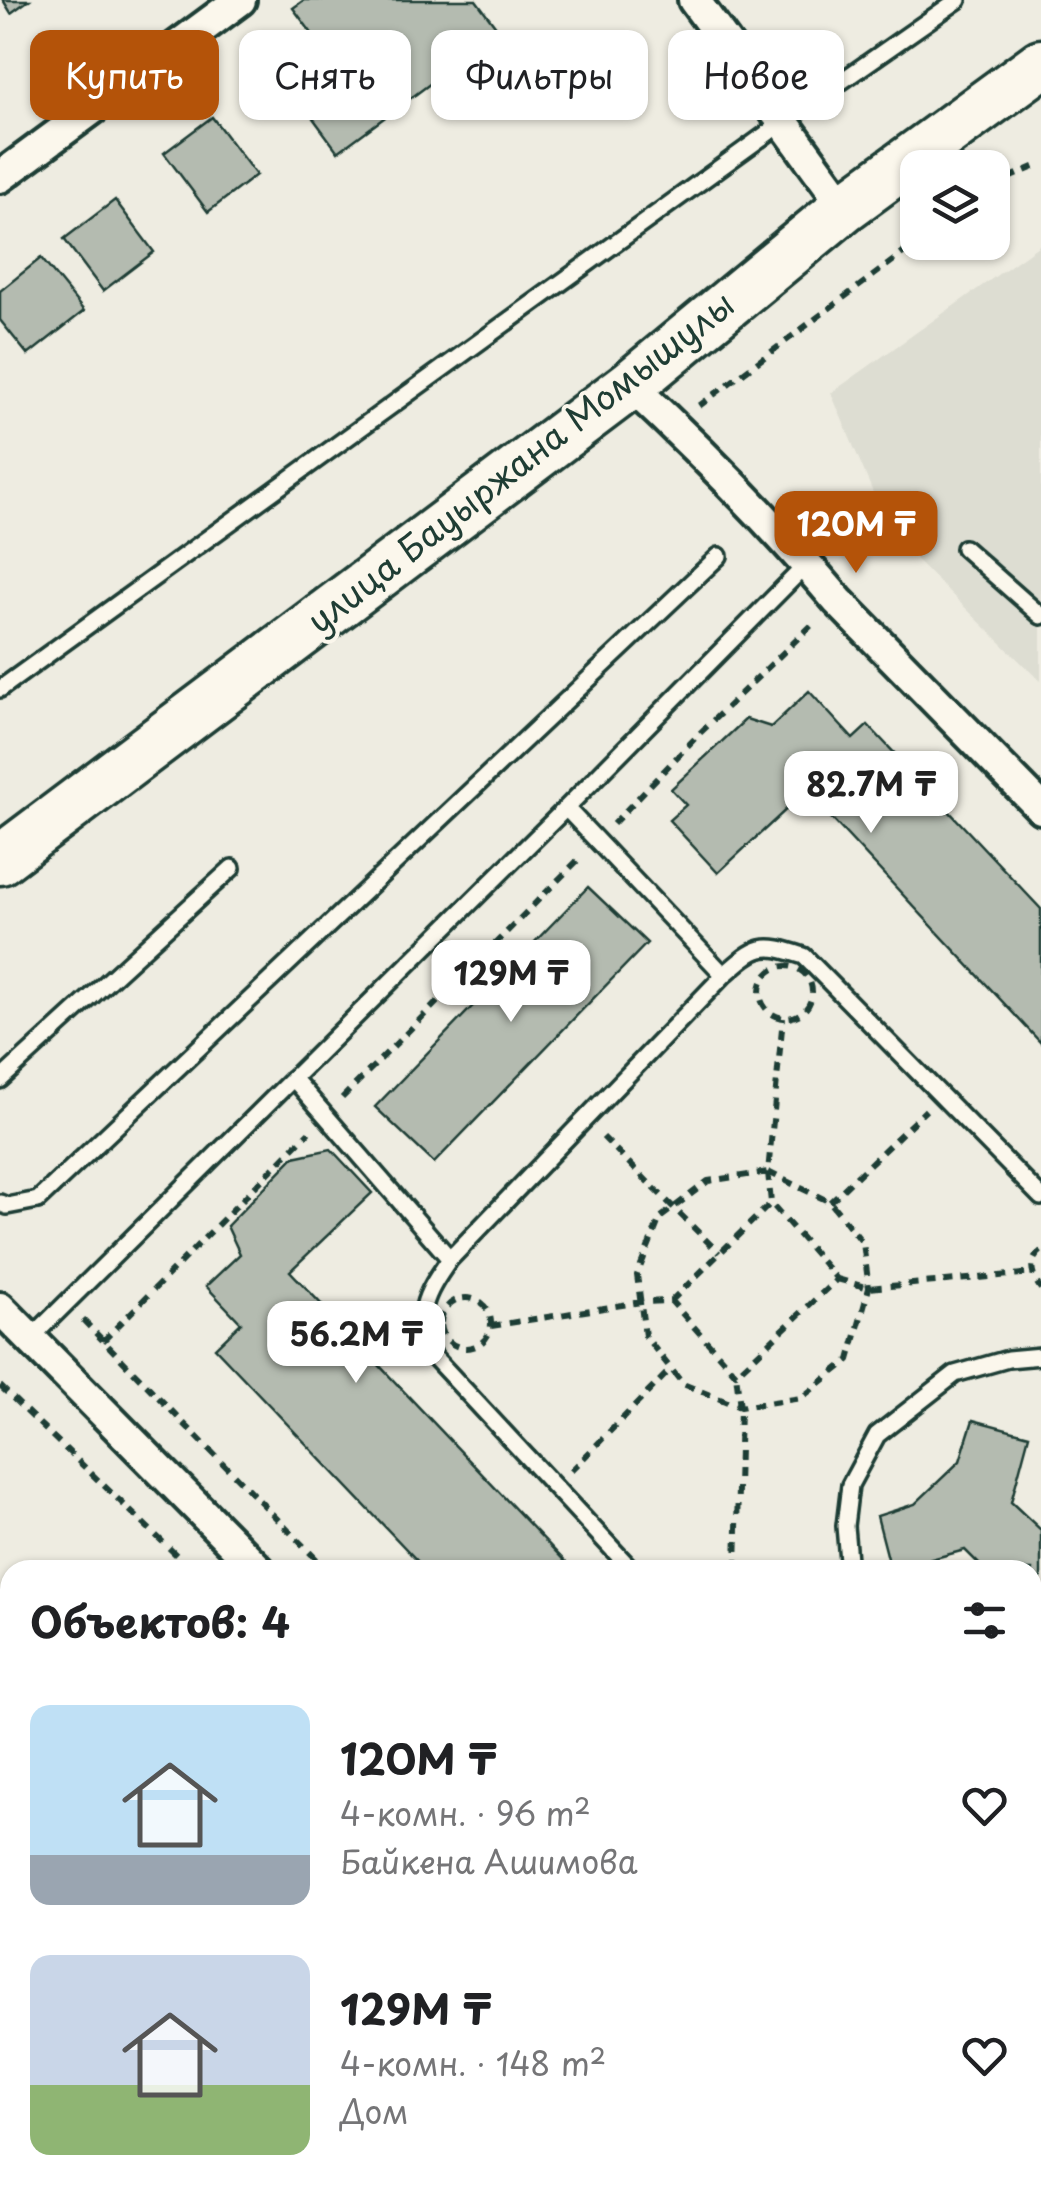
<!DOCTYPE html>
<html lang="ru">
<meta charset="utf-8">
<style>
:root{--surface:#fff;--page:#f2f2f2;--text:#202124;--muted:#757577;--accent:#b45309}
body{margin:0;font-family:"Playpen Sans",sans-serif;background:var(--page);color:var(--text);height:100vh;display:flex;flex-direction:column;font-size:38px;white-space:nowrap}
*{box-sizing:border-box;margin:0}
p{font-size:32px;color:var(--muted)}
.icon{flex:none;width:55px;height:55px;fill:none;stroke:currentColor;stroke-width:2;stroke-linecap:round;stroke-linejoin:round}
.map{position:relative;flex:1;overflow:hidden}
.drawer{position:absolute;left:0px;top:1560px;width:1042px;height:642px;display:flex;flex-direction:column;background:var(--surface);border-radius:30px 30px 0 0;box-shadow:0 2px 8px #0004}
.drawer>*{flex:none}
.banner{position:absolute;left:30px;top:30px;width:982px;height:90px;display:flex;gap:20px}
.fabs{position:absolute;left:900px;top:150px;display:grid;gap:20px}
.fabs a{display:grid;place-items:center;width:110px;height:110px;border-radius:20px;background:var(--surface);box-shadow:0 2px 8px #0004;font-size:50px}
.price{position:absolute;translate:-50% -85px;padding:0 22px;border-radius:20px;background:#fff;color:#222;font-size:32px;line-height:65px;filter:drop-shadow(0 2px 5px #0008)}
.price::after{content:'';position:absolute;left:50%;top:60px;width:30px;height:22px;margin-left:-15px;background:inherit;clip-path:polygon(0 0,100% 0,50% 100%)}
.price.active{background:var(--accent);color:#fff}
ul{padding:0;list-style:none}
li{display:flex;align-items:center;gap:30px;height:250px;padding:0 30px}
li span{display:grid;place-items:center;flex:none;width:280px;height:200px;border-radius:20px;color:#555}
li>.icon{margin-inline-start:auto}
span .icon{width:120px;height:120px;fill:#fffc;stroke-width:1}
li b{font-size:42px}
h2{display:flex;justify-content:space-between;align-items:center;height:120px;padding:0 30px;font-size:42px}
.pill{padding:0 35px;border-radius:20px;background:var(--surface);box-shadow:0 2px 8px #0004;font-size:35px;line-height:90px}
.pill.active{background:var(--accent);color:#fff}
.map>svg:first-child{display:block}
.built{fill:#ddddd2}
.building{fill:#b4bbb0;stroke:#1f3d34;stroke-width:2.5}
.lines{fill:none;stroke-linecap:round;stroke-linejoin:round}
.lane-casing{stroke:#1f3d34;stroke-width:22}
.street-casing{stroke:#1f3d34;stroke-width:38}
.secondary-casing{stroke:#1f3d34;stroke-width:50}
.primary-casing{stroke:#1f3d34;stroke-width:55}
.path{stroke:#1f3d34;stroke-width:6;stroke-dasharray:10 8;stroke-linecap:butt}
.lane{stroke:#fbf7ec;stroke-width:15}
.street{stroke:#fbf7ec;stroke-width:30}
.secondary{stroke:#fbf7ec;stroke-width:42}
.primary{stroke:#fbf7ec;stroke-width:48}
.labels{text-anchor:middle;stroke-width:8;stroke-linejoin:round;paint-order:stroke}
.street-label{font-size:35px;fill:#1f3d34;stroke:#fbf7ec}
</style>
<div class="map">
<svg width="1041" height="2202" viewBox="0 0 1041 2202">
<rect width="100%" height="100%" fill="#eeece1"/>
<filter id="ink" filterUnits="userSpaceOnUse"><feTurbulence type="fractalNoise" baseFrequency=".01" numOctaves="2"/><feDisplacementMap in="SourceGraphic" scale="20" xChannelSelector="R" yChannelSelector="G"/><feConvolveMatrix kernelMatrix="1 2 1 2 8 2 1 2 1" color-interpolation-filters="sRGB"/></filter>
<g filter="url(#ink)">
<path class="built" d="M1041,244V682L891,535L831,393Z"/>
<path class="building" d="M3,0H29L11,13Z
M304,0H476L500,32L338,152L288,84L328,55L293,8Z
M212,117L256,175L208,212L164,153Z
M115,200L154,252L103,291L64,239Z
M41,258L84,311L28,355L0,320V291Z
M809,691L853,739L868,725L1041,909V1043L806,791L718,873L669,820L686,805L671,789L746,719L771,727Z
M588,887L647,943L434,1163L375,1107Z
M331,1149L372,1193L290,1271L573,1570H426L215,1348L241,1323L206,1286L240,1254L227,1226L294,1157Z
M973,1420L1029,1435L1011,1502L1041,1530V1578L1032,1585V1570H985L965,1550L891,1570L877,1516L915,1504L960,1461Z
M1041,2094V2136L1032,2131V2106Z
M100,2192H195L184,2202H109Z"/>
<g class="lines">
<defs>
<path id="lane" d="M964,548L1041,616
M0,689L783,122L958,0
M566,808L724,975
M293,1078L450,1259L724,975C758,945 762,942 804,956L1041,1197
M0,1080L232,868
M0,1203L7,1206L38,1200L719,556
M450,1259C424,1296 413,1315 434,1357L632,1570
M30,1339L566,808L807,564
M844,1570L848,1560L845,1526L850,1485L877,1435L955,1374L1008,1359L1041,1356
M875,2192L886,2202
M465,2202L471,2196"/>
<path id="street" d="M694,0L845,207
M0,177L240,0
M630,385C703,453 774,525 838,601L1041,808
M0,1308L259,1570"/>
<path id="secondary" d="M1032,1851L1041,1842
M676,2202L685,2192"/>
<path id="primary" d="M0,860L630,385L845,207L1041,64"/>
</defs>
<use href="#lane" class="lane-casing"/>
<use href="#street" class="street-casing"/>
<use href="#secondary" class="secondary-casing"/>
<use href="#primary" class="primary-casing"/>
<path class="path" d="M992,185L1041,164
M699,406L918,242
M613,824L700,733L816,621
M760 992a26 26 0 1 1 52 0a26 26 0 1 1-52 0Z
M342,1098L580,858
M603,1137L719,1253
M768,1172L830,1202L863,1243L869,1288L849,1360L801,1398L740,1407L683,1384L671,1369L645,1336L637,1275L660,1218L708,1181Z
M830,1202L926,1110
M1041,1251C1027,1262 1032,1277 1041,1289
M837,1279L869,1288L1033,1273
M441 1323a25 25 0 1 1 50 0a25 25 0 1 1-50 0Z
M671,1301L771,1203
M83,1320L327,1570
M491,1326L641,1302L671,1301L736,1374L837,1279L771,1203L768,1172L783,1018
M103,1341L309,1132
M0,1386L192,1570
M571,1471L671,1369
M736,1569L740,1407L736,1374
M1032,1731L1041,1723
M1032,1961L1041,1952
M0,2016L10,2005
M506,2192L514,2202
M748,2192L759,2202
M568,2202L578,2192
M799,2202L808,2192"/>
<use href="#lane" class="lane"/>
<use href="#street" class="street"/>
<use href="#secondary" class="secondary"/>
<use href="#primary" class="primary"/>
</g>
</g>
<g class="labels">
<g class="street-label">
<text transform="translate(521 463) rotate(-38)" y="12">улица Бауыржана Момышулы</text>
</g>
</g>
</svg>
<div class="fabs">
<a><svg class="icon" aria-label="layers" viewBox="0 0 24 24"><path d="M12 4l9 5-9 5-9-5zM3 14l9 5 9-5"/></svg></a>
</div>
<b class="price active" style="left:856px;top:576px">120M ₸</b>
<b class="price" style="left:871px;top:836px">82.7M ₸</b>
<b class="price" style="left:511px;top:1025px">129M ₸</b>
<b class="price" style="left:356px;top:1386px">56.2M ₸</b>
<div class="banner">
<a class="pill active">Купить</a>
<a class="pill">Снять</a>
<a class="pill">Фильтры</a>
<a class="pill">Новое</a>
</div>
<section class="drawer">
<h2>Объектов: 4<svg class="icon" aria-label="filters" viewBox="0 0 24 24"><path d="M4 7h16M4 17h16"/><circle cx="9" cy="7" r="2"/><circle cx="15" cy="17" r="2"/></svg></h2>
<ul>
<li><span style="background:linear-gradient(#bfe0f5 75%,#9aa5b1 0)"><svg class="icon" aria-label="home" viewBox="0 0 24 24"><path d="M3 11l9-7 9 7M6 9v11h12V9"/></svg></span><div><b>120M ₸</b><p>4-комн. · 96 m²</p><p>Байкена Ашимова</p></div><svg class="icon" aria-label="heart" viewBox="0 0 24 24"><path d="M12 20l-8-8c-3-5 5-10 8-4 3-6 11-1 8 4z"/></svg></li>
<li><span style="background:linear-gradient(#c9d6e8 65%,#8fb573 0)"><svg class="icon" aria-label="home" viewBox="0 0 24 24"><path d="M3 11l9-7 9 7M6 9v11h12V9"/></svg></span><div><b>129M ₸</b><p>4-комн. · 148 m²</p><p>Дом</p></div><svg class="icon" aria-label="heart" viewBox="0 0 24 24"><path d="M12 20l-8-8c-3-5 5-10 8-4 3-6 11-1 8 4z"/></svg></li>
</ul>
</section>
</div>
